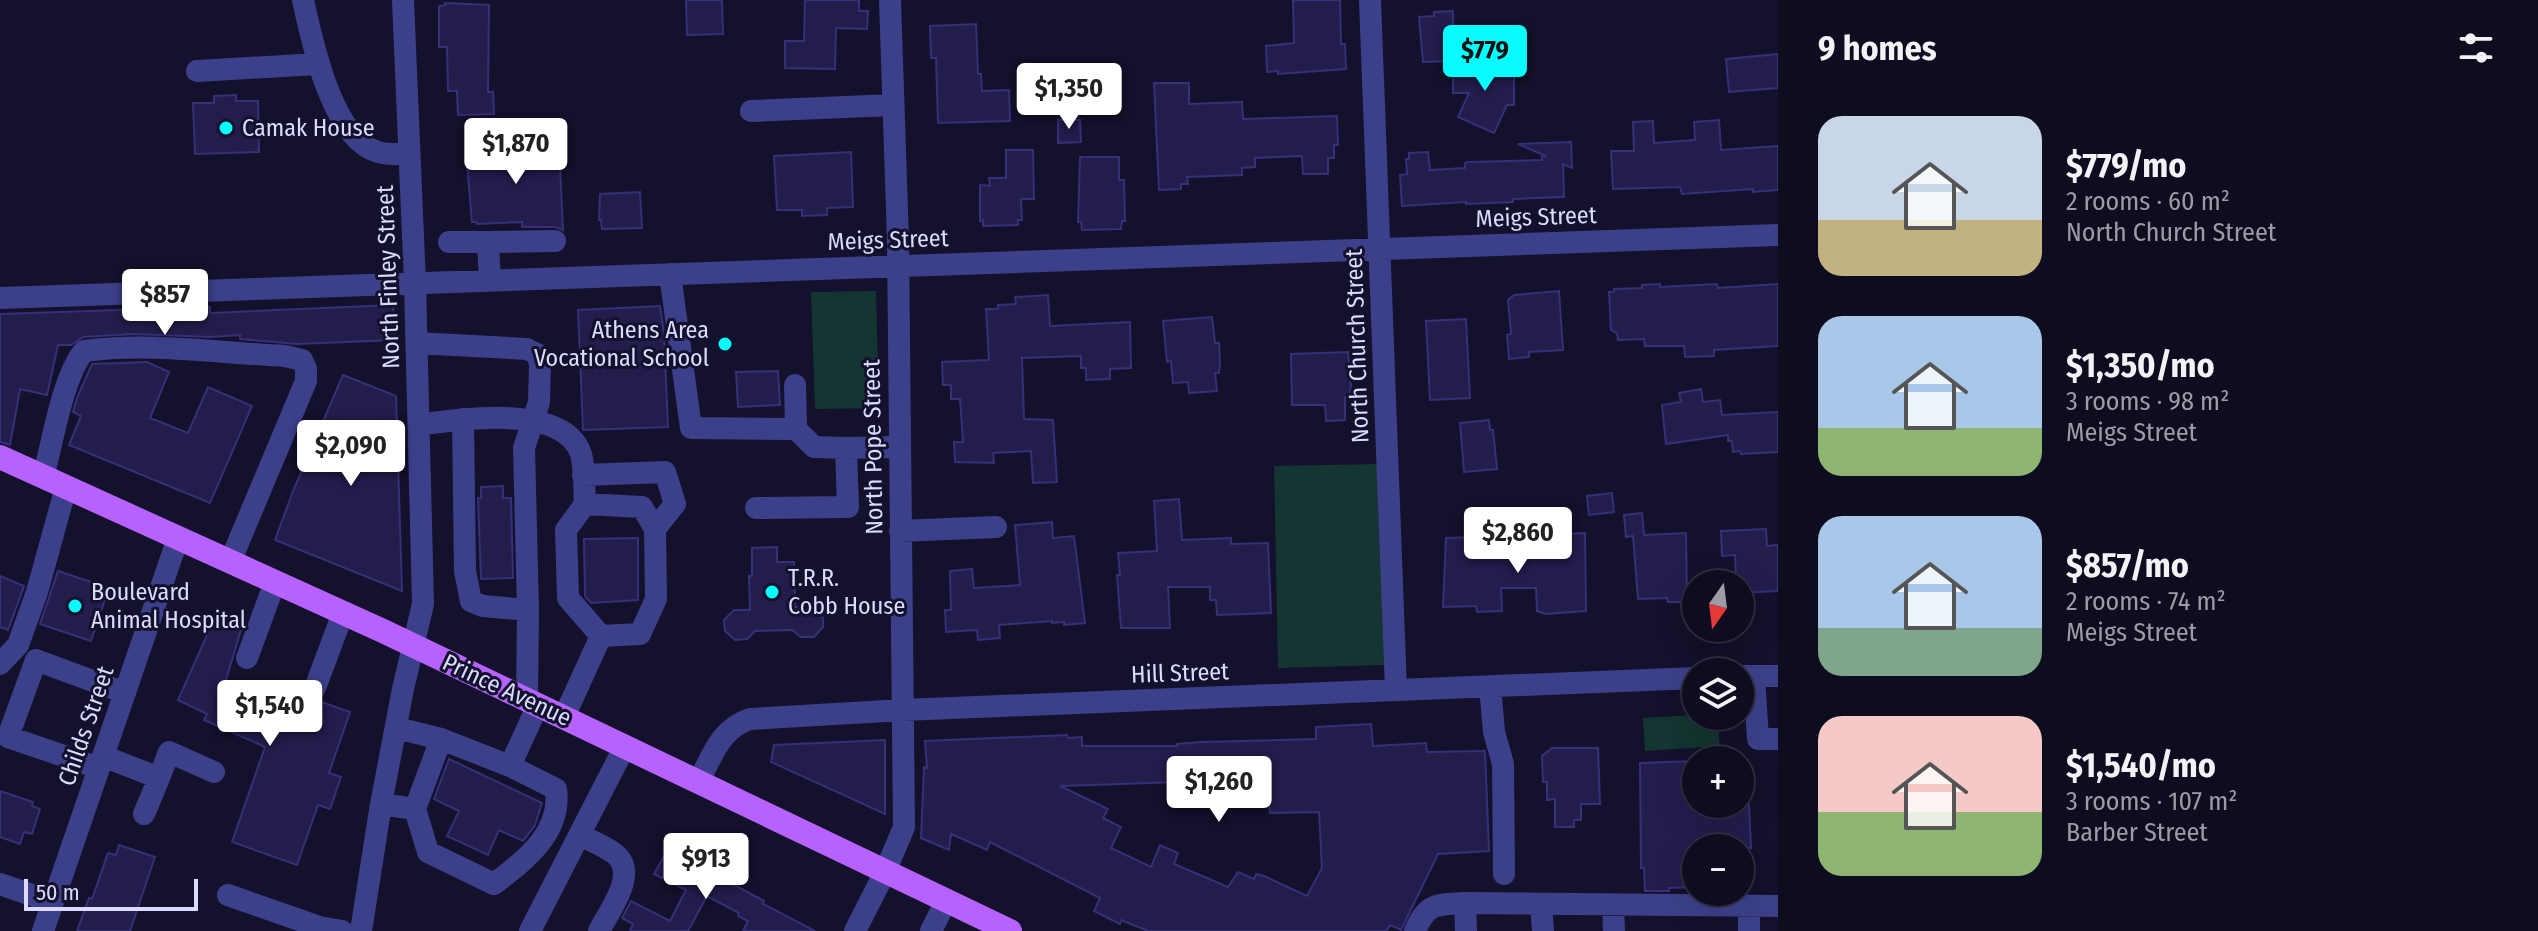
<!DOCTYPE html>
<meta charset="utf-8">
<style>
:root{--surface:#0e0d20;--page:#171629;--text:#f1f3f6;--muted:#9b9ca5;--line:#2e2d3e;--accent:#07fbff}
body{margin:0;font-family:"Fira Sans Condensed",sans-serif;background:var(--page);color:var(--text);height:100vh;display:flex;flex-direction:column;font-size:30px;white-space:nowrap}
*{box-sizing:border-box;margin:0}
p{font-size:26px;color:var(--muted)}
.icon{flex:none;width:44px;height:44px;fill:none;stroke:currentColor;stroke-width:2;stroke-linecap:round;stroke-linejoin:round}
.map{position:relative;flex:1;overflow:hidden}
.panel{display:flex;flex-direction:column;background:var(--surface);width:760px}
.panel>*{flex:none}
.needle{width:52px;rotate:194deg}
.controls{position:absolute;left:1682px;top:570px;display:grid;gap:16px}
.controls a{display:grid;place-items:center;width:72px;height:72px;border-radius:50%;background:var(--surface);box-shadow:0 8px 32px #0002,0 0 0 2px var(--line);font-size:40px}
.scale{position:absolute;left:24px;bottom:20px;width:174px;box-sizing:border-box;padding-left:8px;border:4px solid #dcdbff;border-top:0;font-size:22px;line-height:28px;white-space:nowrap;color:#dcdbff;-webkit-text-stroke:6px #13112b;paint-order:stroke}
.price{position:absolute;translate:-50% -68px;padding:0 18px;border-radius:8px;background:#fff;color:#222;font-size:26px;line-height:52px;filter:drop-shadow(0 2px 4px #0008)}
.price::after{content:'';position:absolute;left:50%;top:48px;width:24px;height:18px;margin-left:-12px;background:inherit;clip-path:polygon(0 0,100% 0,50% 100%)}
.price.on{background:var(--accent);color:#111}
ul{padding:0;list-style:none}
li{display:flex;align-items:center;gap:24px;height:200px;padding:0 40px}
li span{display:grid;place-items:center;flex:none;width:224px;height:160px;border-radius:24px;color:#555}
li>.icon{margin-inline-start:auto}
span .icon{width:96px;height:96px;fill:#fffc;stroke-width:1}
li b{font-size:34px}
h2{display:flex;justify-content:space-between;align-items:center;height:96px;padding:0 40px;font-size:34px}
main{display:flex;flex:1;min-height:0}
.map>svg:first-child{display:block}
.green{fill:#143531}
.building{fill:#231d4c;stroke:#372f79;stroke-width:2;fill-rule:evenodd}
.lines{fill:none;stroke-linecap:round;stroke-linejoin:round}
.minor{stroke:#3c408a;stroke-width:22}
.major{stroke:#b762ff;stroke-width:24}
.poi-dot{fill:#07fbff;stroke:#13112b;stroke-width:3}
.labels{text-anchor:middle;stroke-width:6;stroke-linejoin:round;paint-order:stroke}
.poi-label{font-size:24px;fill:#dcdbff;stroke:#13112b;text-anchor:start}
.street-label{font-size:24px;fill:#dcdbff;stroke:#13112b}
</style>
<main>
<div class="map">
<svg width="1778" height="931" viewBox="0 0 1778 931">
<rect width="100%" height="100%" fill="#13112b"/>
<path class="green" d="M876,291L879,408L815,409L811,292Z
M1377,464L1385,665L1278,668L1274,466Z
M1696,715L1717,716L1720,746L1645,751L1643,718Z"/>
<path class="building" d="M686,0H722L723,34L687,35Z
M805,0H859V11H868L867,29L836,28L835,69L785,68V41H804Z
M1293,0H1340L1341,44H1345L1346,69L1278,74V71L1267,72L1266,46L1294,43Z
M445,3L489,5L488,92H493L494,114L458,115L457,91H448L447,47H439V6L445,5Z
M1453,11L1454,61L1423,62L1419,17L1434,16V12Z
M976,24L978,74H981L982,91L1009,90L1010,121L938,123L936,58H931L930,26Z
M1778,54V88L1729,92L1726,59Z
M1453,65L1514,66V105H1507L1494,133L1458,117L1469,93H1453Z
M1154,83H1189V104L1242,102L1243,119L1337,116L1338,145H1334V158H1328V174H1303L1302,156L1255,158V167L1242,168V175L1187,177L1188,184H1181V189L1159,190Z
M236,95V101H258L259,152L195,154L193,103H214V96Z
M1058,120H1080L1081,142L1058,143Z
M1719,120L1721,150L1778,146V190L1753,192V189L1682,194L1680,187L1613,189L1611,151H1634L1633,122L1653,121L1654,143L1695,140L1694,122Z
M1571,142L1572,168L1563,164L1564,197L1513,199V202L1466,204V202L1402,206L1400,175L1407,174L1406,159H1409V153L1428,152L1430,170L1465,168V163L1468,162L1542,160V156H1546L1518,144Z
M559,145L563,230L555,227H522V222L477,224V222H472L466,152Z
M1006,150H1033L1034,199H1021L1022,220H1018V225L983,226V220L980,221V185L990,186L989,178H1006Z
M851,152L853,207L827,208V215L802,216V210H777L774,156Z
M1080,157H1119V180H1124L1125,221H1122L1121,229L1082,230L1081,222H1078Z
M640,192L642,228L602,229L601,220H599L600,194Z
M1660,284V287L1717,284L1718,288L1778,284V346L1714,350V356L1685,357L1684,346H1645L1644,339L1618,340L1617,333L1611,330L1609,292H1614V289L1642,288V285Z
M1559,291L1563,350L1529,352V357L1509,359L1507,335L1511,334L1508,300L1514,295Z
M1048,295L1050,326L1130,322L1131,368L1110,369V379L1086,380V368H1081V356L1022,358L1024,419L1053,420L1057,482L1033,483L1031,451L993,453L994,463L955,462L954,442H963L960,399H951V385H943L942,362L989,360L986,309H998V305L1016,304L1015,297Z
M393,305L395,340L297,344L240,339V335L210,337L134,334L83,337L71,345H58L47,395L20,389L10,445L0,442V314L210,307V313Z
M660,306L664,333L668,427L583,430L578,310Z
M1212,317L1215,343H1219L1220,363L1219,373H1215L1217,391L1189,393L1188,382L1173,383L1171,361L1167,362L1163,321Z
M1466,319L1470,398L1430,400L1426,321Z
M1348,352L1351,386L1349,397H1345V420L1326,421L1325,405H1292L1291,354Z
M147,362L169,372L150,418L188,433L208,387L252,406L210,503L69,445L81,416L73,412L77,398L92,364Z
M778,371L780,405L738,407L736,372Z
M343,375L396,396L402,591L275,540L293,491Z
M1701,389L1703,402L1720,400L1722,415L1778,412V452L1741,454L1740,451L1733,452L1732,441H1728V435L1666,444L1662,405L1681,402L1679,393Z
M1489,420L1490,430H1493L1497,469L1464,472L1460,423Z
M503,486V498H511L513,578L481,579L478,498H481V487Z
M1612,493L1614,512L1589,515L1587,496Z
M1179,499L1182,540L1231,538V544L1268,543L1271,613L1217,615L1216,600H1210V587H1168L1170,628H1121L1117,575H1120L1118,553L1157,551L1154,501Z
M1642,513L1644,535L1686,533L1687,602H1668L1667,598L1638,599L1633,536L1626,537L1624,515Z
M1052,522L1053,538L1074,536L1085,623L1064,625V622L1052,623V621L999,625L1000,638L978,640L977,630L946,632L945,610H951L950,571L972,569L974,588L1020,585L1015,525Z
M1766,529L1767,546L1778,545V591L1740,593V584H1736L1735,555L1722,556L1721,531Z
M1585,533L1586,611L1545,614L1537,611L1536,588H1501L1502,611L1477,612L1476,606L1443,607L1446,538L1475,537L1476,557L1539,553L1538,535Z
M638,538V600L591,603L585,596L584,539Z
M777,547V562H794L795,607H811L823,618V627L814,637H801L792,630L755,631L747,639L735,640L725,631L724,620L734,610H750L749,576H752V548Z
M58,571L109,588L91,641L40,624Z
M0,576L24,586L8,630L0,627Z
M215,617L241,630L226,680L280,703L285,689L311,701H319L350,712L329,773L341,777L330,809L318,805L297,865L232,842L265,747L204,720L207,714L178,700Z
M1371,724L1373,746L1426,743L1427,752L1485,751L1489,851L1438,854L1401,930L1390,925L1386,931H1148L1121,920L1120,924L1094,911L1100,898L990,842L987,850L951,834L949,850L921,838L924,767L927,768L925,741L1067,735L1068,738L1082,737V746H1177V744L1201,742L1316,739V727ZM1180,782L1181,795L1250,791L1251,805L1269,804L1270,813L1319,812L1322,868L1307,896L1264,876L1256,874L1254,879L1238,872L1228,887L1174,864L1178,853L1160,845L1151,867L1111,848L1121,827L1103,818L1108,809L1060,786Z
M885,740V814L771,762L774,745Z
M1552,748H1598L1600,804H1581V820H1574V827H1555V799L1547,800V782H1543L1542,756Z
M449,759L542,803L535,825L523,841L499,830L488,855L447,836L459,811L434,799Z
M1696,761V804H1749L1751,848H1696V887L1669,888V891H1645L1644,868H1641L1640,763Z
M0,791L33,802L32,806L40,809L32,834L24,832L20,844L0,837Z
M119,845L155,857L130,931H77L89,898L92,899L108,853L116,855Z
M668,849L764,901L763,904L815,931H743L748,921L738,916L739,913L707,896L688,931H630L633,924L622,918L631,901L670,921L686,890L654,874Z"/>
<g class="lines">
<path class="minor" d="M303,0C312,41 332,139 378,152C388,155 399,154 409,154
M1370,0L1396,690
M197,71L318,64
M751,111L893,105
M449,242H488
M670,274L691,428L796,429L795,385
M490,281L488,242L555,241
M0,298L1778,235
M417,343L527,349L537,354L540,364L539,402L524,448L528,610L527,700
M463,419L465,571L471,601L483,606L528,610
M419,425C459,419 564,403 581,454C585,469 584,489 585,504
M846,448L899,447
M583,475L665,472L675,504L655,529
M43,477C53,442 62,378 84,351C150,342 219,353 285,356L302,360L306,369V381L230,562
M585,504L642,507L655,529L656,599L640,634L601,636L568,598L566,530Z
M756,508L848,507L846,448L814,447L796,429
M900,531L996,527
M247,658L275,582
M0,664L18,645L37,592L66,487
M1741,676H1778
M1754,676L1758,739H1778
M1490,686L1494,732L1503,764L1504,874
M315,688L343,613
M564,717L601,636
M397,728L441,739L510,766
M103,756L159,778L144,814
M99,768L8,737L36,660L125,693
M159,778L169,752L214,772
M699,781C712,756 721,728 750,719L903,710L1696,678
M381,804L415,809L428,852L494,884C525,860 562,833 556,789L510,766L538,705
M415,809L441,739
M580,835C591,841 605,846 615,854C639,873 609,911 599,931
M0,884L52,902
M228,895L319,927L342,931
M1465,903L1778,906
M1541,904L1543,931
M1613,905L1614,931
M1749,906V931
M43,931L178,538
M361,931L381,804L403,689L423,604L415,284L403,0
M530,931L625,746
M855,931L885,872L904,827L898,241L890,0
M931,931L946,901
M1415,931C1427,902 1437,905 1465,903L1466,931"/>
<path class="major" d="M0,457L383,631L1010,931"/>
</g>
<g class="poi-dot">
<circle cx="226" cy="128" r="8"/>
<circle cx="725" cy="344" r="8"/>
<circle cx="772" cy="592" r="8"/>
<circle cx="75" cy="606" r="8"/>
</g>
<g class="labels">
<g class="poi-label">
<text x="242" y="136">Camak House</text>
<text x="709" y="338" text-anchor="end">Athens Area<tspan x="709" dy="28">Vocational School</tspan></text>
<text x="788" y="586">T.R.R.<tspan x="788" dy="28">Cobb House</tspan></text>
<text x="91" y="600">Boulevard<tspan x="91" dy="28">Animal Hospital</tspan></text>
</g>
<g class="street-label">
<text transform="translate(1536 217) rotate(-2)" y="8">Meigs Street</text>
<text transform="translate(888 240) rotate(-2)" y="8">Meigs Street</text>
<text transform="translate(388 277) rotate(-92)" y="8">North Finley Street</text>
<text transform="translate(1357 346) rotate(-92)" y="8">North Church Street</text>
<text transform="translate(873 447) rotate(-91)" y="8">North Pope Street</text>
<text transform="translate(1180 673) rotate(-2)" y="8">Hill Street</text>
<text transform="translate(507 690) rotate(25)" y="8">Prince Avenue</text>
<text transform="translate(86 726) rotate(-71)" y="8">Childs Street</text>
</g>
</g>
</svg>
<div class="controls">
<a><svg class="needle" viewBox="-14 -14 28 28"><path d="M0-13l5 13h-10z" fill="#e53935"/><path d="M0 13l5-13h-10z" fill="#9b9ca5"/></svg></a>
<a><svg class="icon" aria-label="layers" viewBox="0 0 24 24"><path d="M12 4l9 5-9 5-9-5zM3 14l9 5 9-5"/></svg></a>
<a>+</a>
<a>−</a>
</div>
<div class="scale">50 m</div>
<b class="price on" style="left:1485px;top:93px">$779</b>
<b class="price" style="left:1069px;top:131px">$1,350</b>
<b class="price" style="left:516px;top:186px">$1,870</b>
<b class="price" style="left:165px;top:337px">$857</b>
<b class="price" style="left:351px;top:488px">$2,090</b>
<b class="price" style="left:1518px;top:575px">$2,860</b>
<b class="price" style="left:270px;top:748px">$1,540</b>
<b class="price" style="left:1219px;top:824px">$1,260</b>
<b class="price" style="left:706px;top:901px">$913</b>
</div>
<section class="panel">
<h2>9 homes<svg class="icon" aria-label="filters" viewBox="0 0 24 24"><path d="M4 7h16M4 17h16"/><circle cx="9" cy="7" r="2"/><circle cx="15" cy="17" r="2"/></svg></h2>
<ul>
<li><span style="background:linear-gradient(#c9d6e8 65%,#c2b280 0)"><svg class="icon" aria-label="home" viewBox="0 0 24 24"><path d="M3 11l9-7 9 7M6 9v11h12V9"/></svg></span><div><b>$779/mo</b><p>2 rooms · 60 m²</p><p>North Church Street</p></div></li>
<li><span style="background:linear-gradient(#a9c7e8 70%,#8fb573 0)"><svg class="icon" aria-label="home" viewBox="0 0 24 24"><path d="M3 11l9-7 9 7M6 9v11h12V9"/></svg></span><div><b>$1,350/mo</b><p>3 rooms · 98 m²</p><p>Meigs Street</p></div></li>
<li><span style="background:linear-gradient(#a9c7e8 70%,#7fa58c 0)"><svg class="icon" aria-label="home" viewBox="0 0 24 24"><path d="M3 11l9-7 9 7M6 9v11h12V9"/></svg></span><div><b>$857/mo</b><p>2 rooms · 74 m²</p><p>Meigs Street</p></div></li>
<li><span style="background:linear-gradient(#f6c9c9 60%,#8fb573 0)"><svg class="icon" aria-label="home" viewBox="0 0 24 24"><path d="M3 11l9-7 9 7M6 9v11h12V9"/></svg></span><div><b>$1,540/mo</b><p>3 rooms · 107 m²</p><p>Barber Street</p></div></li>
</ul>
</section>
</main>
